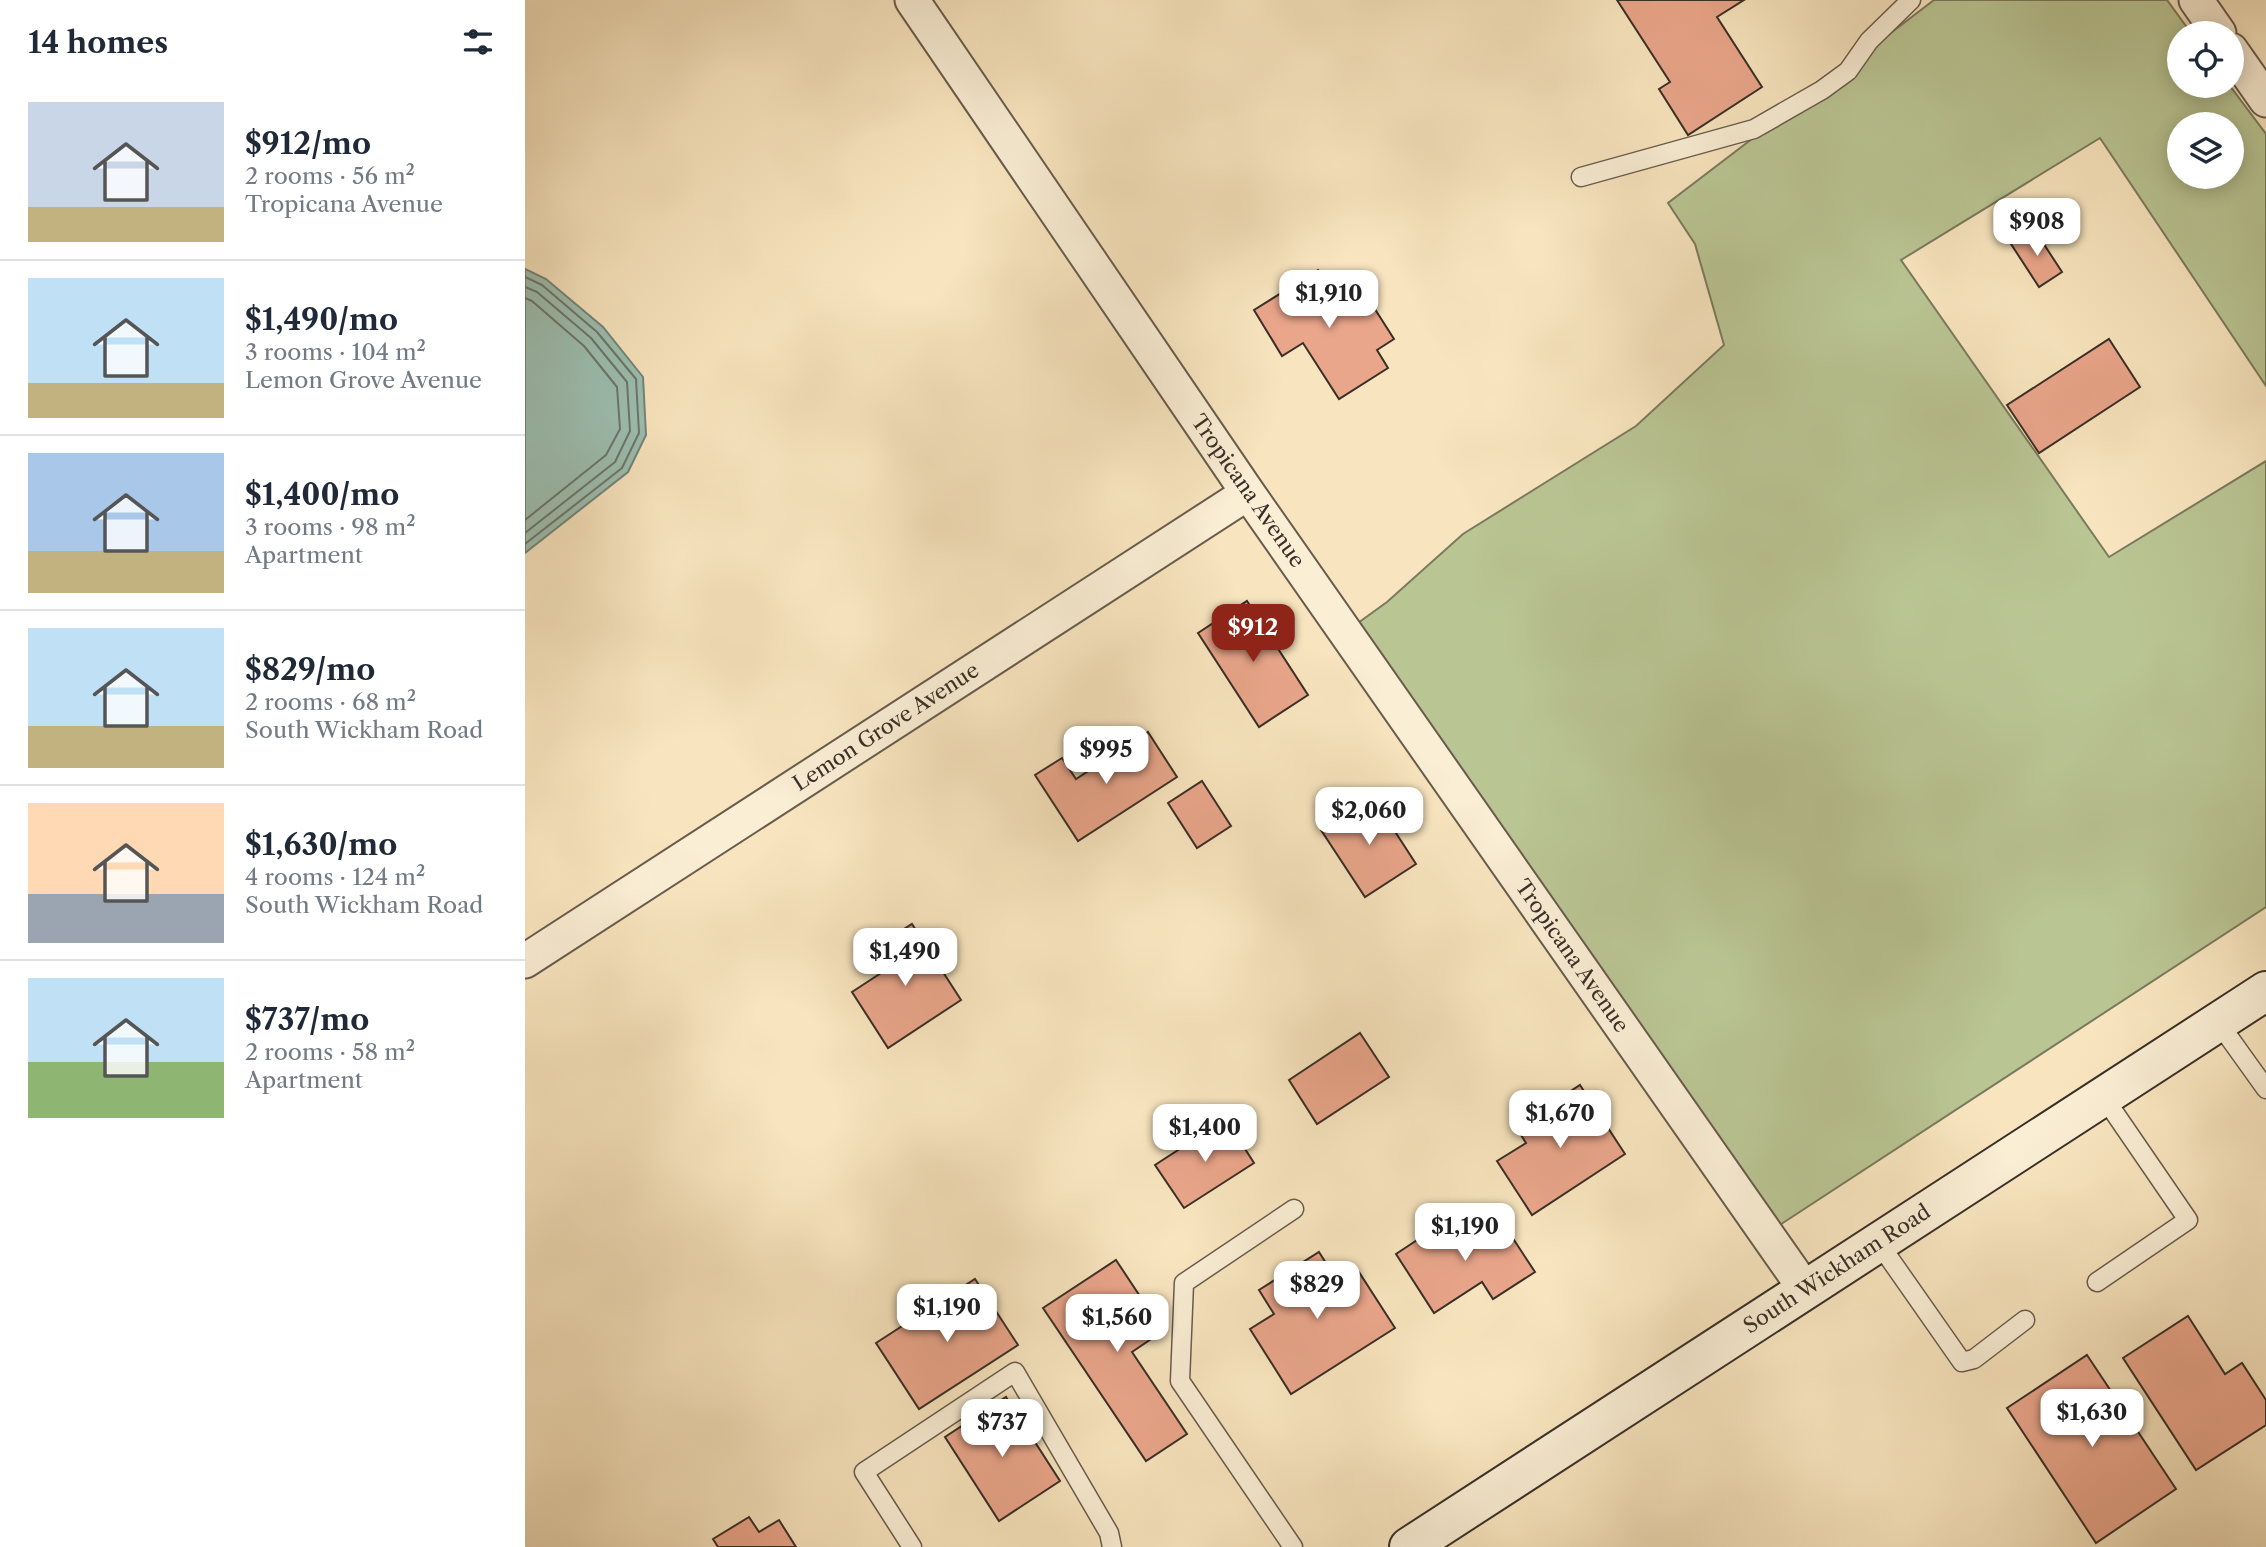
<!DOCTYPE html>
<meta charset="utf-8">
<style>
:root{--surface:#fff;--page:#f2f2f3;--text:#1f2937;--muted:#747a83;--line:#e0e1e3;--accent:#8f2418}
body{margin:0;font-family:"Libre Caslon Text",serif;background:var(--page);color:var(--text);height:100vh;display:flex;flex-direction:column;font-size:26px;white-space:nowrap}
*{box-sizing:border-box;margin:0}
p{font-size:23px;color:var(--muted)}
.icon{flex:none;width:38px;height:38px;fill:none;stroke:currentColor;stroke-width:2;stroke-linecap:round;stroke-linejoin:round}
.map{position:relative;flex:1;overflow:hidden}
.details{display:flex;flex-direction:column;background:var(--surface);width:525px}
.details>*{flex:none}
.fabs{position:absolute;left:1642px;top:21px;display:grid;gap:14px}
.fabs a{display:grid;place-items:center;width:77px;height:77px;border-radius:50%;background:var(--surface);box-shadow:0 4px 18px #0003;font-size:35px}
.price{position:absolute;translate:-50% -60px;padding:0 16px;border-radius:14px;background:#fff;color:#222;font-size:23px;line-height:46px;filter:drop-shadow(0 2px 4px #0008)}
.price::after{content:'';position:absolute;left:50%;top:42px;width:21px;height:16px;margin-left:-10px;background:inherit;clip-path:polygon(0 0,100% 0,50% 100%)}
.price.current{background:var(--accent);color:#fff}
ul{padding:0;list-style:none}
li{display:flex;align-items:center;gap:21px;height:175px;padding:0 28px}
li+li{border-top:2px solid var(--line)}
li span{display:grid;place-items:center;flex:none;width:196px;height:140px;border-radius:0px;color:#555}
li>.icon{margin-inline-start:auto}
span .icon{width:84px;height:84px;fill:#fffc;stroke-width:1}
li b{font-size:30px}
h2{display:flex;justify-content:space-between;align-items:center;height:84px;padding:0 28px;font-size:30px}
main{display:flex;flex:1;min-height:0}
.map>svg:first-child{display:block}
.green{fill:#bac594;stroke:#7a7a5e;stroke-width:2;fill-rule:evenodd}
.water{fill:#9dbfb1;stroke:#75857a;stroke-width:2}
.lines{fill:none;stroke-linecap:round;stroke-linejoin:round}
.shore{stroke:#6b776c;stroke-width:2}
.building{fill:#eaa68b;stroke:#392f27;stroke-width:2}
.service-casing{stroke:#695c4d;stroke-width:21}
.minor-casing{stroke:#695c4d;stroke-width:37}
.secondary-casing{stroke:#392f27;stroke-width:42}
.service{stroke:#faeed5;stroke-width:18}
.minor{stroke:#faeed5;stroke-width:33}
.secondary{stroke:#faeed5;stroke-width:38}
.labels{text-anchor:middle;stroke-width:7;stroke-linejoin:round;paint-order:stroke}
.street-label{font-size:21px;fill:#392f27;stroke:#faeed5}
</style>
<main>
<section class="details">
<h2>14 homes<svg class="icon" aria-label="filters" viewBox="0 0 24 24"><path d="M4 7h16M4 17h16"/><circle cx="9" cy="7" r="2"/><circle cx="15" cy="17" r="2"/></svg></h2>
<ul>
<li><span style="background:linear-gradient(#c9d6e8 75%,#c2b280 0)"><svg class="icon" aria-label="home" viewBox="0 0 24 24"><path d="M3 11l9-7 9 7M6 9v11h12V9"/></svg></span><div><b>$912/mo</b><p>2 rooms · 56 m²</p><p>Tropicana Avenue</p></div></li>
<li><span style="background:linear-gradient(#bfe0f5 75%,#c2b280 0)"><svg class="icon" aria-label="home" viewBox="0 0 24 24"><path d="M3 11l9-7 9 7M6 9v11h12V9"/></svg></span><div><b>$1,490/mo</b><p>3 rooms · 104 m²</p><p>Lemon Grove Avenue</p></div></li>
<li><span style="background:linear-gradient(#a9c7e8 70%,#c2b280 0)"><svg class="icon" aria-label="home" viewBox="0 0 24 24"><path d="M3 11l9-7 9 7M6 9v11h12V9"/></svg></span><div><b>$1,400/mo</b><p>3 rooms · 98 m²</p><p>Apartment</p></div></li>
<li><span style="background:linear-gradient(#bfe0f5 70%,#c2b280 0)"><svg class="icon" aria-label="home" viewBox="0 0 24 24"><path d="M3 11l9-7 9 7M6 9v11h12V9"/></svg></span><div><b>$829/mo</b><p>2 rooms · 68 m²</p><p>South Wickham Road</p></div></li>
<li><span style="background:linear-gradient(#ffd9b3 65%,#9aa5b1 0)"><svg class="icon" aria-label="home" viewBox="0 0 24 24"><path d="M3 11l9-7 9 7M6 9v11h12V9"/></svg></span><div><b>$1,630/mo</b><p>4 rooms · 124 m²</p><p>South Wickham Road</p></div></li>
<li><span style="background:linear-gradient(#bfe0f5 60%,#8fb573 0)"><svg class="icon" aria-label="home" viewBox="0 0 24 24"><path d="M3 11l9-7 9 7M6 9v11h12V9"/></svg></span><div><b>$737/mo</b><p>2 rooms · 58 m²</p><p>Apartment</p></div></li>
</ul>
</section>
<div class="map">
<svg width="1741" height="1547" viewBox="0 0 1741 1547">
<rect width="100%" height="100%" fill="#f8e5bf"/>
<filter id="stains"><feTurbulence type="fractalNoise" baseFrequency=".00286" numOctaves="4"/><feColorMatrix values="0 0 0 0 .2 0 0 0 0 .09 0 0 0 0 .02 0 0 0 .5 -.17"/></filter>
<radialGradient id="worn" r=".72"><stop offset=".6" stop-color="#630" stop-opacity="0"/><stop offset="1" stop-color="#630" stop-opacity=".3"/></radialGradient>
<path class="green" d="M1409,0H1642L1666,33H1654V86H1705L1741,134V386L1575,138L1376,260L1584,557L1741,461V907L1241,1234L833,623L862,602L938,534L1111,426L1199,345L1170,244L1143,203ZM1654,124H1706V177H1654Z"/>
<path class="water" d="M0,269L21,279L78,327L118,377L121,435L103,472L0,553Z"/>
<g class="lines">
<path class="shore" d="M0,277L17,285L72,332L111,379L114,433L97,468L0,544
M0,287L12,292L66,338L102,382L105,431L90,462L0,533
M0,298L7,301L59,346L92,387L95,429L81,455L0,520"/>
</g>
<path class="building" d="M1092,0H1219L1192,17L1237,87L1163,135L1134,89L1145,82Z
M1509,229L1537,272L1514,287L1486,244Z
M793,270L808,293L830,278L869,339L852,350L863,368L814,399L778,343L757,356L729,310Z
M1584,339L1615,387L1514,453L1482,405Z
M722,601L783,695L734,727L673,633Z
M623,732L652,777L553,841L510,775L537,758L551,779Z
M677,781L706,826L672,848L643,803Z
M847,796L891,864L840,897L796,830Z
M387,924L436,1000L363,1048L327,992L359,971L346,950Z
M835,1033L864,1077L792,1124L764,1080Z
M1055,1085L1100,1154L1007,1215L972,1161L1001,1143L991,1127Z
M701,1119L729,1163L659,1208L630,1165Z
M972,1214L1010,1272L968,1299L957,1282L909,1313L871,1254L918,1223L930,1241Z
M794,1252L813,1282L832,1269L870,1328L766,1394L725,1329L749,1314L734,1290Z
M591,1260L638,1331L607,1352L662,1434L621,1461L518,1308Z
M450,1279L493,1345L394,1409L351,1343Z
M1663,1316L1700,1374L1717,1363L1741,1400V1425L1671,1470L1598,1358Z
M1562,1355L1651,1489L1571,1543L1482,1408Z
M481,1397L535,1481L474,1521L420,1437Z
M224,1517L234,1532L254,1520L271,1547H193L188,1539Z"/>
<g class="lines">
<defs>
<path id="service" d="M1056,177L1229,129L1297,90L1323,71L1344,41L1386,0
M1693,1022L1741,1089
M1353,1242L1437,1362L1449,1359L1500,1320
M1572,1282L1663,1220L1578,1096
M387,1547L339,1472L490,1372L584,1533L587,1547
M768,1547L655,1381L659,1283L769,1209"/>
<path id="minor" d="M387,0L723,493L1280,1289
M1671,0L1694,33
M1706,50L1741,100
M0,961L723,493"/>
<path id="secondary" d="M884,1547L1741,991"/>
</defs>
<use href="#service" class="service-casing"/>
<use href="#minor" class="minor-casing"/>
<use href="#secondary" class="secondary-casing"/>
<use href="#service" class="service"/>
<use href="#minor" class="minor"/>
<use href="#secondary" class="secondary"/>
</g>
<g class="labels">
<g class="street-label">
<text transform="translate(723 491) rotate(55)" y="7">Tropicana Avenue</text>
<text transform="translate(361 727) rotate(-33)" y="7">Lemon Grove Avenue</text>
<text transform="translate(1047 956) rotate(55)" y="7">Tropicana Avenue</text>
<text transform="translate(1312 1269) rotate(-33)" y="7">South Wickham Road</text>
</g>
</g>
<rect width="100%" height="100%" filter="url(#stains)"/>
<rect width="100%" height="100%" fill="url(#worn)"/>
</svg>
<div class="fabs">
<a><svg class="icon" aria-label="locate" viewBox="0 0 24 24"><circle cx="12" cy="12" r="6"/><path d="M12 2v4M12 18v4M2 12h4M18 12h4"/></svg></a>
<a><svg class="icon" aria-label="layers" viewBox="0 0 24 24"><path d="M12 4l9 5-9 5-9-5zM3 14l9 5 9-5"/></svg></a>
</div>
<b class="price" style="left:1512px;top:258px">$908</b>
<b class="price" style="left:804px;top:330px">$1,910</b>
<b class="price current" style="left:728px;top:664px">$912</b>
<b class="price" style="left:581px;top:786px">$995</b>
<b class="price" style="left:844px;top:847px">$2,060</b>
<b class="price" style="left:380px;top:988px">$1,490</b>
<b class="price" style="left:1035px;top:1150px">$1,670</b>
<b class="price" style="left:680px;top:1164px">$1,400</b>
<b class="price" style="left:940px;top:1263px">$1,190</b>
<b class="price" style="left:792px;top:1321px">$829</b>
<b class="price" style="left:422px;top:1344px">$1,190</b>
<b class="price" style="left:592px;top:1354px">$1,560</b>
<b class="price" style="left:1567px;top:1449px">$1,630</b>
<b class="price" style="left:477px;top:1459px">$737</b>
</div>
</main>
